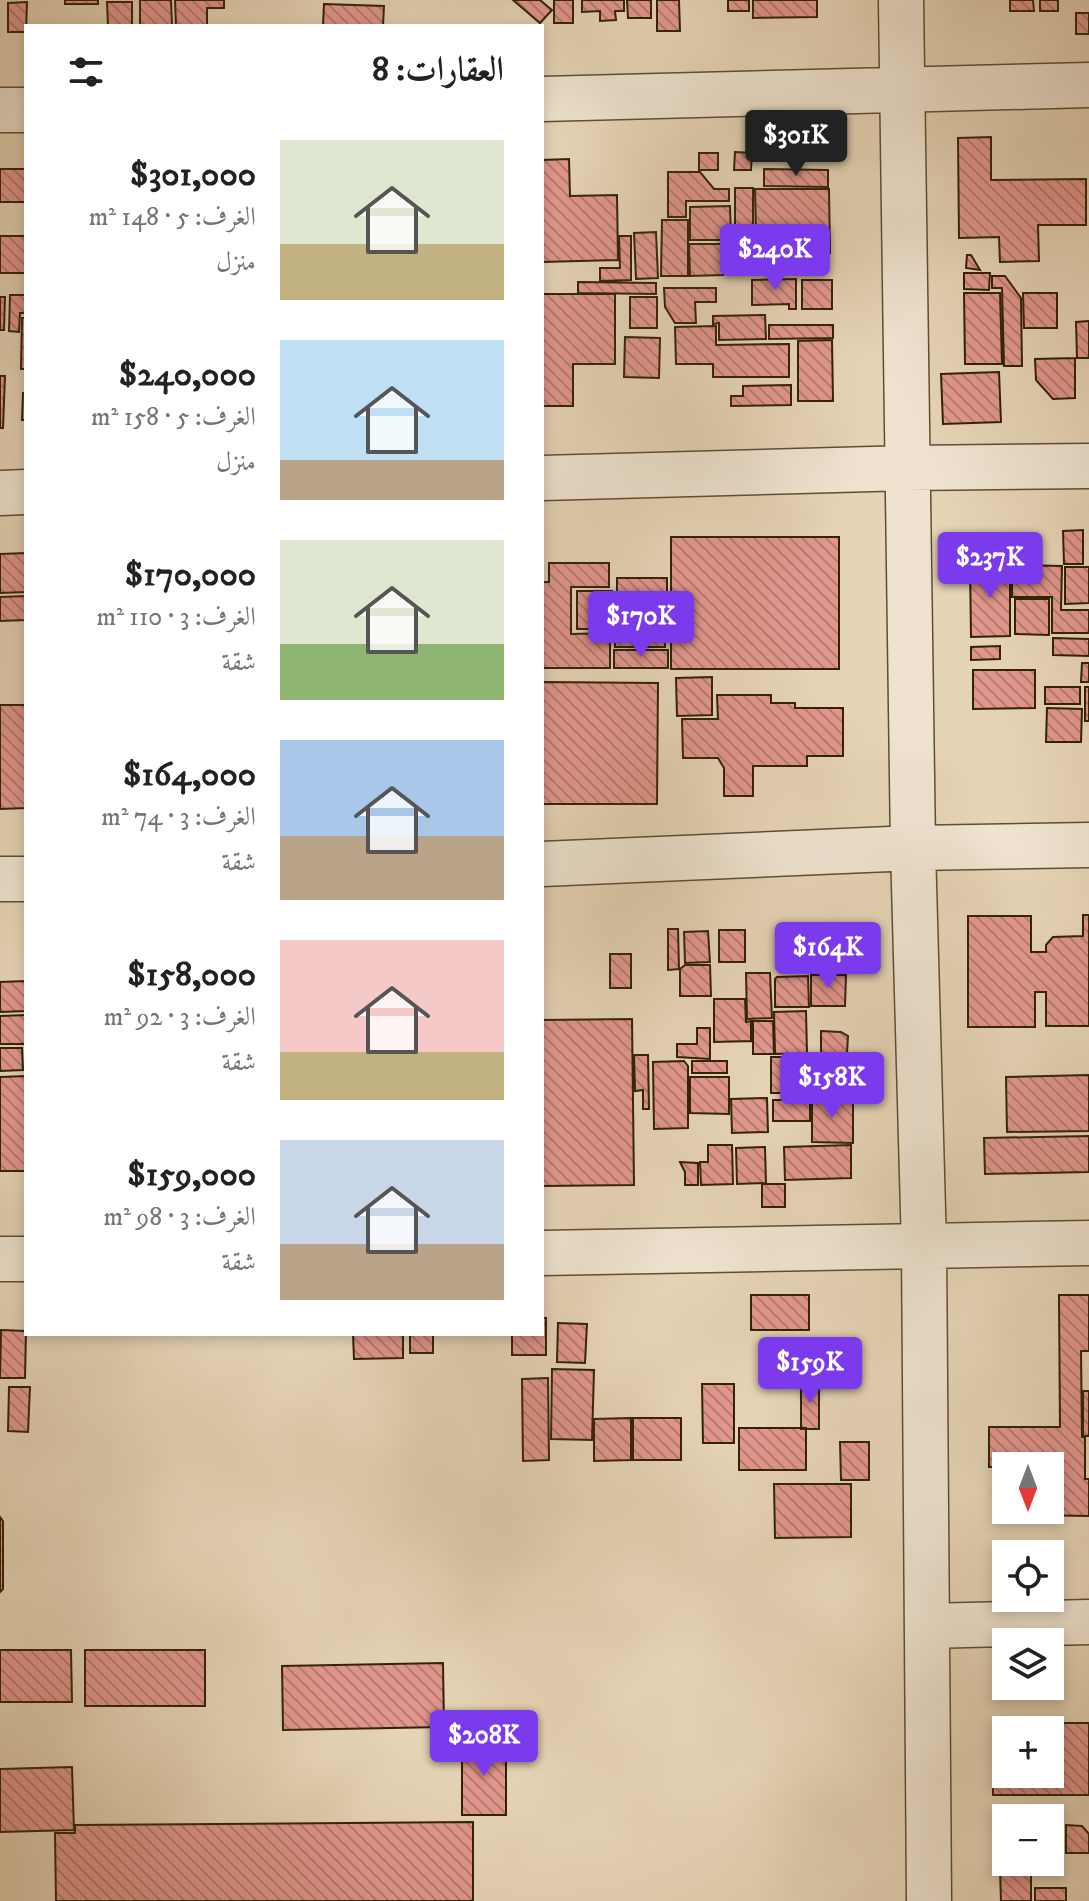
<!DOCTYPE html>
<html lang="ar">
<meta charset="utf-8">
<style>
:root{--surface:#fff;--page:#f2f2f2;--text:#222;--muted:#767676;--accent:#7c3aed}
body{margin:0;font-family:"IM FELL DW Pica",Amiri,serif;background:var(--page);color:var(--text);direction:rtl;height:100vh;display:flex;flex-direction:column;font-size:30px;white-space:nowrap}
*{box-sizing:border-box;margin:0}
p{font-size:26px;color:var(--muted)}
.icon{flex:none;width:44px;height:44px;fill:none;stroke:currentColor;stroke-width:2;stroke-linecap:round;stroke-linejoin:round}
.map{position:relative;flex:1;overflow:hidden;direction:ltr}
.panel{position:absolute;left:24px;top:24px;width:520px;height:1312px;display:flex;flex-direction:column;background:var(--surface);border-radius:0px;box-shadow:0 4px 12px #0003;direction:rtl}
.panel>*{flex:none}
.needle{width:52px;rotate:180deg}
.fabs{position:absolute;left:992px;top:1452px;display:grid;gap:16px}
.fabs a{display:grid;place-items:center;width:72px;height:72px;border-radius:0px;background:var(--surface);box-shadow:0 4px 12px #0003;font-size:40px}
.price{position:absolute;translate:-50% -68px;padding:0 18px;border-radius:8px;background:var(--accent);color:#fff;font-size:26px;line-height:52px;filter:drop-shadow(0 2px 4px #0008)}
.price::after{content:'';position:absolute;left:50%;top:48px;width:24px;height:18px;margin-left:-12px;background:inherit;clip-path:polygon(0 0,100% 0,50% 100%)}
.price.active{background:#222;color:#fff}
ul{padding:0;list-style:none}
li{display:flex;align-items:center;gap:24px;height:200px;padding:0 40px}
li span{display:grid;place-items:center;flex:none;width:224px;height:160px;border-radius:0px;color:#555}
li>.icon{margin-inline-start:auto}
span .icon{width:96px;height:96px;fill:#fffc;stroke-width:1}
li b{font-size:34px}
h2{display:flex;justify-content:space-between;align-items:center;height:96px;padding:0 40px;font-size:34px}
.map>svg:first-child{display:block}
.building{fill:url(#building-back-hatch);stroke:#322209;stroke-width:2;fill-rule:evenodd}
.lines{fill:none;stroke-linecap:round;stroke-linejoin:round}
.street-casing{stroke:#5f4e34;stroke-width:47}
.street{stroke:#efe3d0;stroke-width:44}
</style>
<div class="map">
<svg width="1089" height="1901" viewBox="0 0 1089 1901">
<defs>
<pattern id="building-back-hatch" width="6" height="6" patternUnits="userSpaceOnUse" patternTransform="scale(2)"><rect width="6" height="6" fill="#e2978e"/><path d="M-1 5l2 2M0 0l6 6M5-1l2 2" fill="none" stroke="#b87b72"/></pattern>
</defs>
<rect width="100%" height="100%" fill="#e6d4b6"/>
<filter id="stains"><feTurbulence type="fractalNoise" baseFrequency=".0025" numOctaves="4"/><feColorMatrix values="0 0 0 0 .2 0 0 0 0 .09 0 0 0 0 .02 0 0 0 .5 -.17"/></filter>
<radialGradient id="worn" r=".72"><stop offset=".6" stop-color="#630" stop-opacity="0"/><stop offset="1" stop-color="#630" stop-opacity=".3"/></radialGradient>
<path class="building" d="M65,0H98V4H65Z
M140,0H171L172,26H140Z
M175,0H224V8H207V26H176Z
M513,0H540L552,10L540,23Z
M554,0H573V23H554Z
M582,0H624V11H615L616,20L600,21V11L582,12Z
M627,0H651V18H628Z
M657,0H679L680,31H657Z
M728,0H749V11H728Z
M753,0H817V17L753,18Z
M1010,0H1033L1034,11H1010Z
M1040,0H1058V11H1040Z
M27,2L26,32H8V3Z
M107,2H132V26H108Z
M324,4L384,6L383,26L323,25Z
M1076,13H1089V34H1076Z
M991,137V180L1086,179V225H1038L1039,261L1000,262L999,237L959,238L958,138Z
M735,152L752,153L751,170H734Z
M699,153H718V170H699Z
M569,159L570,196L617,195L618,260L542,262V160Z
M0,169H26V202H0Z
M764,169L828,170V187L764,186Z
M668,172H700L714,189H729V201H686V217H668Z
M735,188H753V256H735Z
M755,189H829L830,253H794V235H756Z
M730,206L731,240H690V207Z
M662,220H688V276H661Z
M656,232L658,278L636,279L634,233Z
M0,236H26V273H0Z
M619,236H631V280L600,281V268H620Z
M756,237H791V257H756Z
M689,244H722L723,275L690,276Z
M967,255H971L980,270L966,268Z
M964,273H990L989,290L964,289Z
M992,276H1005L1021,298L1022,366H1004L1002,288H992Z
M796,279V309H789V304L752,305V280Z
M802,280H832V309H802Z
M578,282L656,283V294L578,293Z
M664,288H716V302H695L696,323H675L665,307Z
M964,293H1000L1002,364H965Z
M1023,293H1057V328H1024Z
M542,294H615V364H573V406H542Z
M10,295H26V313H20L19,332L9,331Z
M0,297H5L4,330H0Z
M630,297H657V328H630Z
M765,315L766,339L719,340V323L713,324V316Z
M22,318H26V369H21Z
M1089,321V358H1077L1076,322Z
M769,325H833V338L769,339Z
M716,326V345L789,344V377H713V364H676L675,327Z
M625,337L660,338L659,378L624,377Z
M832,340L833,401H798V341Z
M1075,358V398L1053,399L1036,380L1035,359Z
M999,372L1001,422L943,424L941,374Z
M0,376H5L3,428H0Z
M791,385V405L731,406V396H743V386Z
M23,393H26V420H22Z
M1083,530V564H1064L1063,531Z
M671,537H839V669H671Z
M26,553V592L0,593V554Z
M549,563H609V587H571V634L610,633V668H542V582H549Z
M1010,564V636L971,637L970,565Z
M1012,565L1062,566L1061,610H1089V633H1052V597H1012Z
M1065,567H1089V603L1065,604Z
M617,578H667V609H617Z
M577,591H612V629H577Z
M26,596V620L0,621V597Z
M1015,599H1049V635L1015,634Z
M615,611H666L665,647H615Z
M1053,638L1089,639V656L1053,655Z
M1000,646V659L971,660V647Z
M614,650H668V668H614Z
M1082,663H1089V682H1081Z
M973,670H1035V708L973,709Z
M712,677V715L677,716L676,678Z
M542,682L658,683L657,804H542Z
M1045,687H1080V704H1045Z
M1085,687H1089V721H1085Z
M717,695H771V703H795V708H843V756H807V766H753V796H724V768L718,758H683L682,719H718Z
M0,705H26V808L0,809Z
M1047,708L1082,709L1081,742H1046Z
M1083,915H1089V1026H1046V992H1035V1027H968V916H1031V952H1046V945L1053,937L1083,936Z
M668,929H678L679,969L668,970Z
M719,930H745V962H719Z
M708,931L710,962L685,963L684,932Z
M610,954H631V988H610Z
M685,965H710L711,996H680V969Z
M746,973H770L772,1018L747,1019Z
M811,975H846L845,1006H811Z
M808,976L809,1007H775V979L777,977Z
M26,981V1011L0,1012V982Z
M714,999H745L746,1022L751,1021V1041L714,1042Z
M806,1011L807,1053L775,1054L774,1012Z
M26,1015V1044H0V1016Z
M632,1019L634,1185L542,1186V1020Z
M753,1021H773L774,1054H753Z
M697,1028H710V1059L677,1057V1044H697Z
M821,1031L841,1032L848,1036L847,1053H821Z
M0,1048H22L23,1070L0,1071Z
M634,1055H648L649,1109H643V1090L635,1091Z
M848,1056L849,1088H812V1057Z
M771,1057H810L809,1093H771Z
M684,1061L688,1066V1128L654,1129L653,1062Z
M692,1061H727V1073H692Z
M1089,1075V1131L1007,1132L1006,1077Z
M26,1076V1171H0V1077Z
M690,1077H729V1114L690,1113Z
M767,1098L768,1132L732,1133L731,1099Z
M812,1098L853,1099V1143L812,1142Z
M773,1100H810V1121H773Z
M1089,1136V1172L985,1174L984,1138Z
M708,1145H732L733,1184L701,1185L700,1162H708Z
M851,1145V1178L785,1180L784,1147Z
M765,1147L766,1183L737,1184L736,1148Z
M680,1162L698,1163V1185H685V1172Z
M762,1184H785V1207H762Z
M751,1295H809V1330H751Z
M1059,1295H1089V1351H1081L1082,1437H1085V1479H1089V1516L1032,1515V1510H1050V1466L989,1467V1427H1060Z
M542,1318H546V1355H512V1334H542Z
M558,1323L587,1324L585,1363L557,1362Z
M1,1330L26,1331L25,1378H0Z
M353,1334H403V1358L354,1359Z
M410,1334H433V1353H410Z
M552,1369L594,1370L592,1440L551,1439Z
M548,1378L549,1460L523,1461L522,1379Z
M801,1381H819V1429H801Z
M702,1384H734V1443H703Z
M9,1387H30L28,1432L8,1431Z
M1083,1391H1089V1436H1083Z
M631,1418V1460L594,1461V1419Z
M633,1418H681V1460H633Z
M739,1428H806V1470H739Z
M840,1442H869V1480H841Z
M774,1484H851V1537L775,1538Z
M0,1517L3,1521V1589L0,1592Z
M0,1650H71L72,1702H0Z
M85,1650H205V1706H85Z
M443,1663L444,1727L283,1730L282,1666Z
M993,1723H1089V1795H993ZM1006,1730H1050V1774H1006Z
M462,1741H506V1815H462Z
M72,1767L74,1830L0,1832V1769Z
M1010,1809H1058V1824H1050V1818H1010Z
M473,1822V1901H56L55,1833H75V1825Z
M1066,1825L1082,1826L1089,1834V1853H1066Z
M1031,1868V1901H1001L1000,1869Z
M1035,1888H1066V1901H1035Z"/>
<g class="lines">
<defs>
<path id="street" d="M901,0L913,848L924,1247L929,1901
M542,99L1089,85
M0,110H26
M542,478L909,468L1089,466
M0,493L26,492
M542,864L913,848L1089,845
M0,879H26
M542,1253L1089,1243
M0,1259H26
M927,1626L1089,1622"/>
</defs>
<use href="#street" class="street-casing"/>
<use href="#street" class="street"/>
</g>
<rect width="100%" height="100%" filter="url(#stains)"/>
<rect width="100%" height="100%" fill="url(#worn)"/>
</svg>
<div class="fabs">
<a><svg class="needle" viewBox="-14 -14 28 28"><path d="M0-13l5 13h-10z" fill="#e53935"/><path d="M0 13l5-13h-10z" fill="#767676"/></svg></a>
<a><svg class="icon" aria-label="locate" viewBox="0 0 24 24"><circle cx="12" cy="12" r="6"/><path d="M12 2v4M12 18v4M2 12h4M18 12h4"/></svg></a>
<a><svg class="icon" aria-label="layers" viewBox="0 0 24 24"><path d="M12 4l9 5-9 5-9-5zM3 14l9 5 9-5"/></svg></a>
<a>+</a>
<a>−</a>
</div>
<b class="price active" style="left:796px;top:178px">$301K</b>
<b class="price" style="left:775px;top:292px">$240K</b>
<b class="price" style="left:990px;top:600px">$237K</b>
<b class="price" style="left:641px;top:659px">$170K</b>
<b class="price" style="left:828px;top:990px">$164K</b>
<b class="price" style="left:832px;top:1120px">$158K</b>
<b class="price" style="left:810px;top:1405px">$159K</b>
<b class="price" style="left:484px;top:1778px">$208K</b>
<section class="panel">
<h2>العقارات: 8<svg class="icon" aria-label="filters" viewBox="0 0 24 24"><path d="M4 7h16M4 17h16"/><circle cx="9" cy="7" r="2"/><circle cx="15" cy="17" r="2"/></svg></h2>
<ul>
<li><span style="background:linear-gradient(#dfe7d0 65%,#c2b280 0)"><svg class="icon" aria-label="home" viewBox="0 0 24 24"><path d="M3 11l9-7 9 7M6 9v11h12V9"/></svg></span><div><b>$301,000</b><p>الغرف: 5 · 148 m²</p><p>منزل</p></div></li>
<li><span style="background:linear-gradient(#bfe0f5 75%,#b9a48a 0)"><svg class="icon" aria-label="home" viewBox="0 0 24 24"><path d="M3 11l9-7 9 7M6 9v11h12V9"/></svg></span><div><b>$240,000</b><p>الغرف: 5 · 158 m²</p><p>منزل</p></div></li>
<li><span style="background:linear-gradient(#dfe7d0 65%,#8fb573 0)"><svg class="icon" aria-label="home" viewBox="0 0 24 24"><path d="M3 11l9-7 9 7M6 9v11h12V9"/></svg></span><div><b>$170,000</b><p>الغرف: 3 · 110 m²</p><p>شقة</p></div></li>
<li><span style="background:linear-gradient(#a9c7e8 60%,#b9a48a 0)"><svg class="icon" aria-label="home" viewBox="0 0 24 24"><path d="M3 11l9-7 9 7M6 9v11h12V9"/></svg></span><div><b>$164,000</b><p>الغرف: 3 · 74 m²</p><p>شقة</p></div></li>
<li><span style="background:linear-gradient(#f6c9c9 70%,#c2b280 0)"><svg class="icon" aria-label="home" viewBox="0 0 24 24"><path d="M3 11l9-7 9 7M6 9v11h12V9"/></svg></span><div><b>$158,000</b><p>الغرف: 3 · 92 m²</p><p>شقة</p></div></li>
<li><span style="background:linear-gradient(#c9d6e8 65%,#b9a48a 0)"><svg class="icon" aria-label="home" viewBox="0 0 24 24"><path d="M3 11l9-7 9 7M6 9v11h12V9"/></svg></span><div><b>$159,000</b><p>الغرف: 3 · 98 m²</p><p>شقة</p></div></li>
</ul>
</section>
</div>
